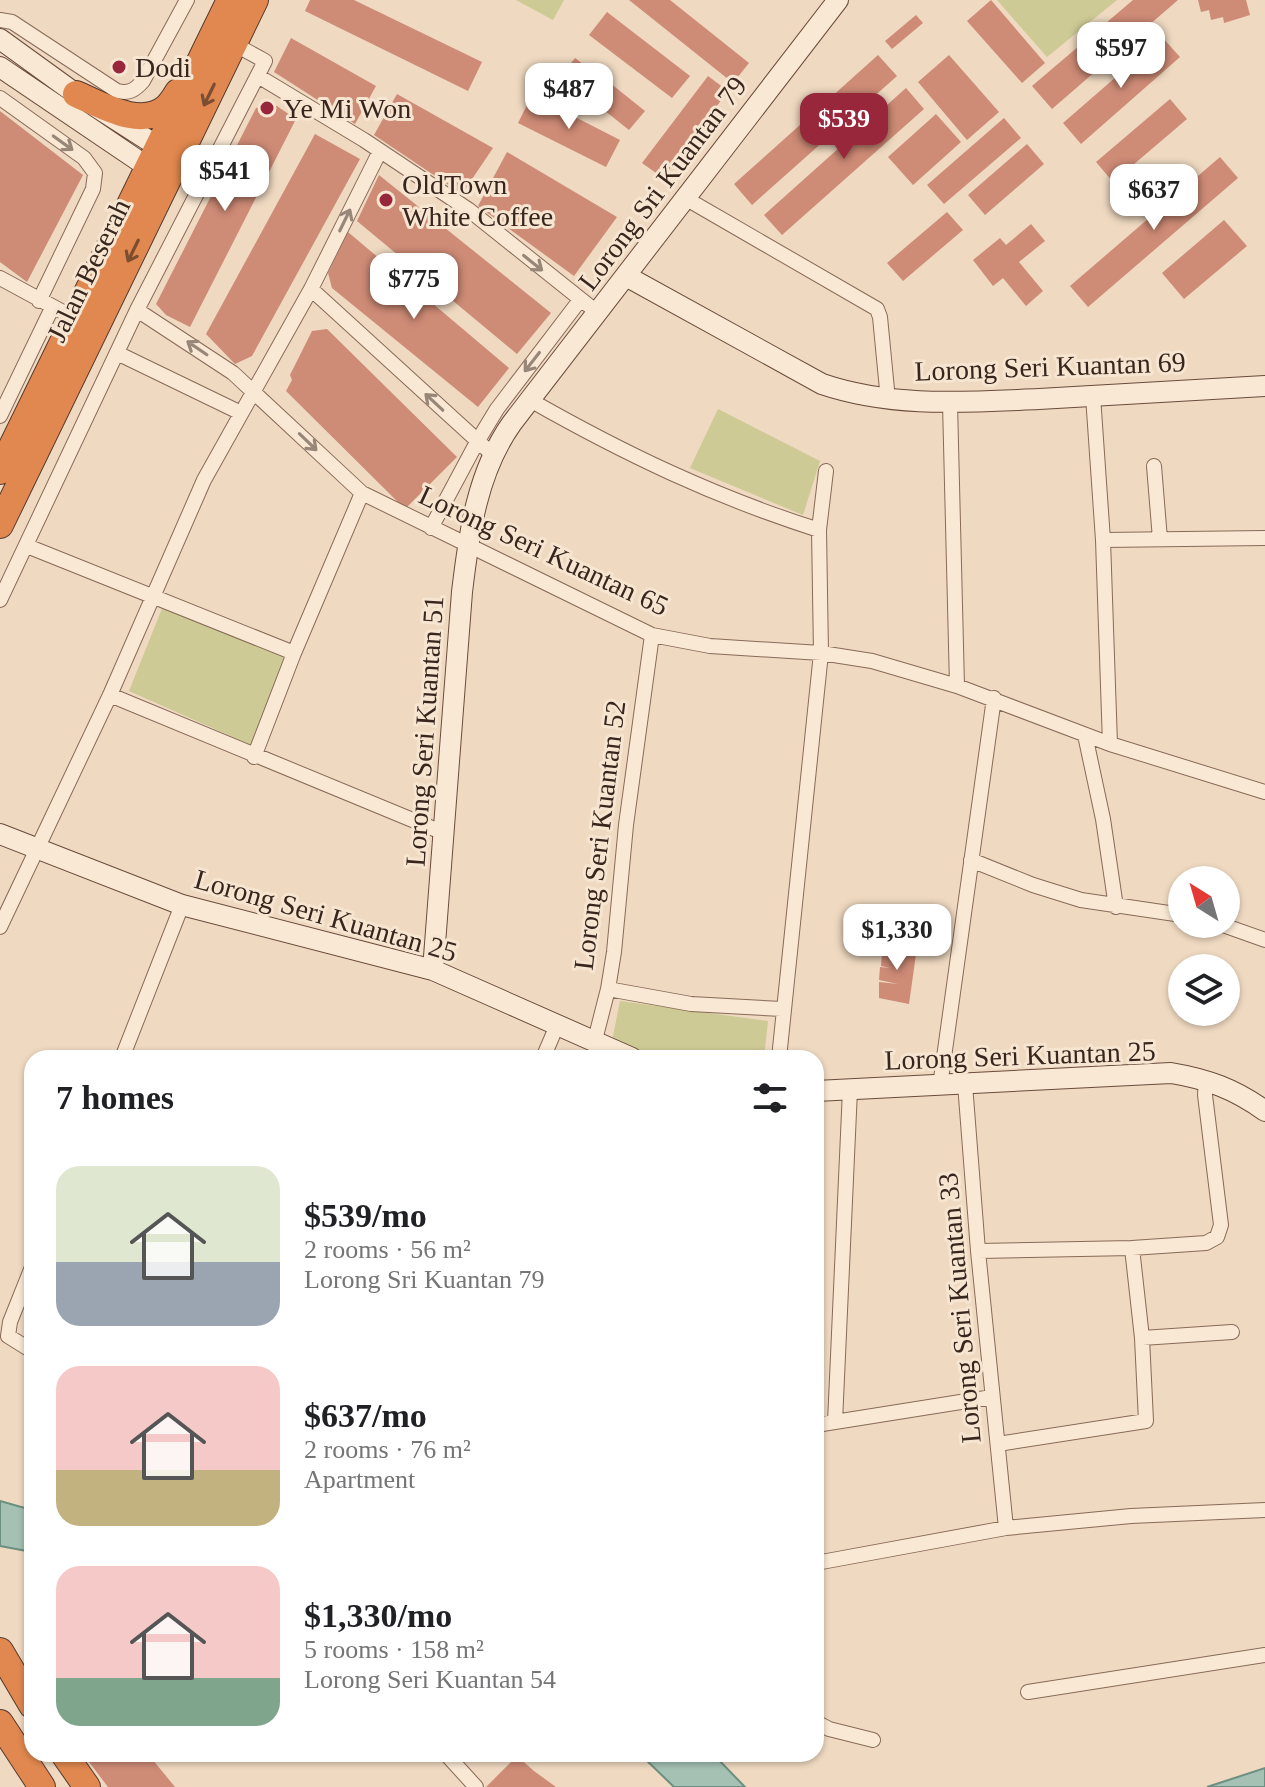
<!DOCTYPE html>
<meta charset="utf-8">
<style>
:root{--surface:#fff;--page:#f2f2f2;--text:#202124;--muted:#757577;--accent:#98273b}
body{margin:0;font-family:Georgia,serif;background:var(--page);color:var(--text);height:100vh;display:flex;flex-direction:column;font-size:30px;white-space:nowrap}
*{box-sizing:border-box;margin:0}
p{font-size:26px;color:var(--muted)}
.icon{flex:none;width:44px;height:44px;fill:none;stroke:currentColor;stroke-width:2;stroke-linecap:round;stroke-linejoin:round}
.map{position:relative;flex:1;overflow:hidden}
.sheet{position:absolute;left:24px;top:1050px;width:800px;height:712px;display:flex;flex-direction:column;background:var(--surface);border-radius:24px;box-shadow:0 2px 6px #0004}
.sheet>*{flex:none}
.needle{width:52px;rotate:323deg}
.controls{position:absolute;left:1168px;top:866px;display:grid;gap:16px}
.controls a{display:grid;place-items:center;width:72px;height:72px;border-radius:50%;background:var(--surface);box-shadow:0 2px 6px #0004;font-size:40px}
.price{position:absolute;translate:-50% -68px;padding:0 18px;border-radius:16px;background:#fff;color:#222;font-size:26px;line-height:52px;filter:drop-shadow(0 2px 4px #0008)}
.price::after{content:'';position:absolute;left:50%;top:48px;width:24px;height:18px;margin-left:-12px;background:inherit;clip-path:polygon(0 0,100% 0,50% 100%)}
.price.on{background:var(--accent);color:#fff}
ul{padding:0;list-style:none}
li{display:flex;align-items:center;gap:24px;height:200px;padding:0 32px}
li span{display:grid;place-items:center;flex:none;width:224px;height:160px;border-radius:24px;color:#555}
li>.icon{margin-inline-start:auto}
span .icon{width:96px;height:96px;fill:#fffc;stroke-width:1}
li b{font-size:34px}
h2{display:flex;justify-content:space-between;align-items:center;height:96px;padding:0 32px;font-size:34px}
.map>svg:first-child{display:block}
.green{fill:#cdca95}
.water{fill:#a4c1b3;stroke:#6b8f80;stroke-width:2}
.building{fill:#ce8b76}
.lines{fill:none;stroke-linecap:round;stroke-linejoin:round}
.street-casing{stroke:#886a58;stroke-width:16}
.secondary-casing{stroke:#6a4b3b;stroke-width:22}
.highway-casing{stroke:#56392d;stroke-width:28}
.street{stroke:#f9e8d4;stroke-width:14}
.secondary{stroke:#f9e8d4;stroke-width:20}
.highway{stroke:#e0884f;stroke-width:26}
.oneway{stroke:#7b4d31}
.oneway2{stroke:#988678}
.poi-dot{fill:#98273b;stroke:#f6e5d0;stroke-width:3}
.labels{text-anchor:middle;stroke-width:6;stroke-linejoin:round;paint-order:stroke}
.poi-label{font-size:28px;fill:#38251d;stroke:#f6e5d0;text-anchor:start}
.street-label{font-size:28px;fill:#38251d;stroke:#f6e5d0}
</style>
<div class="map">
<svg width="1265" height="1787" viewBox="0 0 1265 1787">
<rect width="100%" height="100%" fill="#efd9c1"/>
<path class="green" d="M516,0H564L553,20Z
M997,0H1117L1047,57Z
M718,409L820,461L803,515L690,468Z
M163,606L285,658L253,746L129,691Z
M620,1001L768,1021L764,1058H646L612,1041Z"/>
<path class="water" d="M0,1501L32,1510V1552L0,1546Z
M640,1754H713L745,1787H674Z
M1265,1768V1787H1207Z"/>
<path class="building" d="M310,0H354L482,62L468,91L305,11Z
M629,0H670L749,63L733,83Z
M991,0L1045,63L1022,83L967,21Z
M1133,0H1178L1052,109L1032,86Z
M1198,0H1246L1250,15L1224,23L1223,17L1211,20L1209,10L1201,12Z
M607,12L690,76L672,98L589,35Z
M916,15L923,23L892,49L885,41Z
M1162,37L1180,57L1081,144L1063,123Z
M291,38L376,86L355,124L274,72Z
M878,55L897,76L752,205L734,184Z
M949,55L999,112L967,140L918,82Z
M575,58L587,67L572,86L560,77Z
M590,67L645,111L629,130L575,87Z
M708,76L728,91L663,178L642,163Z
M906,88L924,109L782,235L764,215Z
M397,94L493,148L462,194L374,135Z
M532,95L620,140L606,167L518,123Z
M1170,99L1187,119L1113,182L1096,162Z
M271,102L296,119L190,327L166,315L156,304L256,108Z
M0,111L83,175L27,282L0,262Z
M936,114L961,142L913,185L888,157Z
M1004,118L1021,138L944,204L927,185Z
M315,134L360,159L252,356L235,364L206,334Z
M1027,144L1044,164L985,215L968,195Z
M507,152L617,217L574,276L478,206Z
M1220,157L1238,178L1088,307L1070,286Z
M379,175L551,313L517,354L357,221Z
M947,212L963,230L903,281L887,263Z
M1224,220L1247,246L1184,299L1162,273Z
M1031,224L1045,241L1019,262L1043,291L1026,306L1003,278L993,286L973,260L1000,238L1006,245Z
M348,232L509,368L478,407L332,288L328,273Z
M327,329L457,457L405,509L286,391L292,380L290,375L312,331Z
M882,942L917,947L909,1004L879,998V982L898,984L879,980L880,967L890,968L881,966L882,954L890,955L881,953Z
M83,1754H148L175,1787H108Z
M517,1756L534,1771L556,1787H486Z"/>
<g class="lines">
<defs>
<path id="street" d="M0,20L12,22L117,91C129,94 135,90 143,81L187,0
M258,76L364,140L469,210L598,313
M0,98L84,158L95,173L93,189L39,301
M685,198L877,309L880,317L888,400
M0,278L74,318
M311,289L492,454
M137,310L233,373L362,493L652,635L710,646L821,653L872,661L957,686L1110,744L1265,792
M117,353L241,413
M1093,396L1103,540L1110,744
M530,400C625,454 715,497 819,530
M950,403L957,686
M0,416L52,308
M1154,466L1160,539
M431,528L477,442L497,409L580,300
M1103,540L1265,538
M27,546L294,653
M0,600L137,310L265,61L234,44
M110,695L444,833
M1085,735L1103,819L1116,907
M254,757L294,653L362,493
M971,860L1033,885L1081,900L1182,915
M1220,924L1265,940
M0,927L110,695L204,480L311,289L380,151
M608,989L691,1004L782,1009
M595,1040L608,989L614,952L626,825L652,635
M122,1058L182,905
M543,1058L558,1023
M779,1058L821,653L819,530L826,471
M965,1084L978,1251L1006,1528
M940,1086L994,698
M978,1251L1132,1248L1206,1243L1217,1237L1221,1225L1205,1095L1206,1079
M32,1267L10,1322L8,1336L32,1351
M1142,1338L1232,1332
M835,1422L850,1090
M816,1425L992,1397
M998,1444L1146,1421L1142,1338L1132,1248
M816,1563L1006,1528L1131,1516L1265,1510
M1028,1692L1265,1655
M816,1722L829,1729L873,1740
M446,1754L476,1787"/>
<path id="secondary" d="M0,39L76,94L168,153
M0,67L158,174
M626,276L822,384C893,408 965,402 1039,399C1115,395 1190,390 1265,386
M0,834L182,905L433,970L632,1058
M433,970L462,592C469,533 477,472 512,423L838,0
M816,1091L1171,1073C1207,1079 1235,1089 1265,1111"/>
<path id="highway" d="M76,94C100,104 141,130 167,107C171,103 175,97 178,92
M0,471L230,0
M0,525L255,0
M0,1651L32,1705
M0,1723L42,1787
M64,1754L87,1787"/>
</defs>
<use href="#street" class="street-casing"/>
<use href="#secondary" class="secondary-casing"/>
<use href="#highway" class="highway-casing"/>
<use href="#street" class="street"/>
<use href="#secondary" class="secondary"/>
<use href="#highway" class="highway"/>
</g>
<defs><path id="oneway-shaft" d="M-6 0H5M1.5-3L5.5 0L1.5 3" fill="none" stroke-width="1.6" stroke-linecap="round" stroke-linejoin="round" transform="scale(2)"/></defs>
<g class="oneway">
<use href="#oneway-shaft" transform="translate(209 95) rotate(116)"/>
<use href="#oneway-shaft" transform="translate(133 251) rotate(116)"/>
</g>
<g class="oneway2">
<use href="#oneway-shaft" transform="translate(63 143) rotate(36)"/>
<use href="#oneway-shaft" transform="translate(345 220) rotate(-64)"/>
<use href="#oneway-shaft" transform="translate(533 263) rotate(39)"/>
<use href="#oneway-shaft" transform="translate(197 348) rotate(-146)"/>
<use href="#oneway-shaft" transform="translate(532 362) rotate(128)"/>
<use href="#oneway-shaft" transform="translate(434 402) rotate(-137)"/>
<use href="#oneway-shaft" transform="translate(308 442) rotate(44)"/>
</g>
<g class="poi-dot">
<circle cx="119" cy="67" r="8"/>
<circle cx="267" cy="108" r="8"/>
<circle cx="386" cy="200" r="8"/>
</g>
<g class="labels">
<g class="poi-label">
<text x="135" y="77">Dodi</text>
<text x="283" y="118">Ye Mi Won</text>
<text x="402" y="194">OldTown<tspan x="402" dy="32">White Coffee</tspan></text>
</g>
<g class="street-label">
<text transform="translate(662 183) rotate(-53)" y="10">Lorong Sri Kuantan 79</text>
<text transform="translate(88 270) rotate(-64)" y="10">Jalan Beserah</text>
<text transform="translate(1050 366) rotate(-2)" y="10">Lorong Seri Kuantan 69</text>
<text transform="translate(544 550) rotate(25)" y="10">Lorong Seri Kuantan 65</text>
<text transform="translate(424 731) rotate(-86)" y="10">Lorong Seri Kuantan 51</text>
<text transform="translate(599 835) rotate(-83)" y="10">Lorong Seri Kuantan 52</text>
<text transform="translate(326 915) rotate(16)" y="10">Lorong Seri Kuantan 25</text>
<text transform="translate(1020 1055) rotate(-2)" y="10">Lorong Seri Kuantan 25</text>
<text transform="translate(959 1308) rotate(-95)" y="10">Lorong Seri Kuantan 33</text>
</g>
</g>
</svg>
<div class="controls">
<a><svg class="needle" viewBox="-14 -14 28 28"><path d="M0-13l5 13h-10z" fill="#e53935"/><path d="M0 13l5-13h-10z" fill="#757577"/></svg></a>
<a><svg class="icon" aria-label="layers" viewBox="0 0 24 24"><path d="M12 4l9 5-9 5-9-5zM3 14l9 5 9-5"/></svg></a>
</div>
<b class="price" style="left:1121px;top:90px">$597</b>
<b class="price" style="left:569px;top:131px">$487</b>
<b class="price on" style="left:844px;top:161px">$539</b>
<b class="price" style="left:225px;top:213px">$541</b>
<b class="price" style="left:1154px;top:232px">$637</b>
<b class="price" style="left:414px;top:321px">$775</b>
<b class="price" style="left:897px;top:972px">$1,330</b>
<section class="sheet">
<h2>7 homes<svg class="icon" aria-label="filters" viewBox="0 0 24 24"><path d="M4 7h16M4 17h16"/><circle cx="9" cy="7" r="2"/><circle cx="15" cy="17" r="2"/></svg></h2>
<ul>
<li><span style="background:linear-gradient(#dfe7d0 60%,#9aa5b1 0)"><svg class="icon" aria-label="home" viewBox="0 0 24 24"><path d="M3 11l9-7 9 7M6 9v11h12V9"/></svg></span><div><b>$539/mo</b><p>2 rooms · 56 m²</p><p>Lorong Sri Kuantan 79</p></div></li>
<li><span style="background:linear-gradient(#f6c9c9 65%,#c2b280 0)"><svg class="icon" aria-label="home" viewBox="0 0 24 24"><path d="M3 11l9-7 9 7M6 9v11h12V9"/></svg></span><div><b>$637/mo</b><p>2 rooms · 76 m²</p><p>Apartment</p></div></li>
<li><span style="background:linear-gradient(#f6c9c9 70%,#7fa58c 0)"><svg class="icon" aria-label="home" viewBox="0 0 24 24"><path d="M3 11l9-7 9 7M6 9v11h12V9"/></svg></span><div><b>$1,330/mo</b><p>5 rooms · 158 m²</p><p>Lorong Seri Kuantan 54</p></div></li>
</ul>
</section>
</div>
